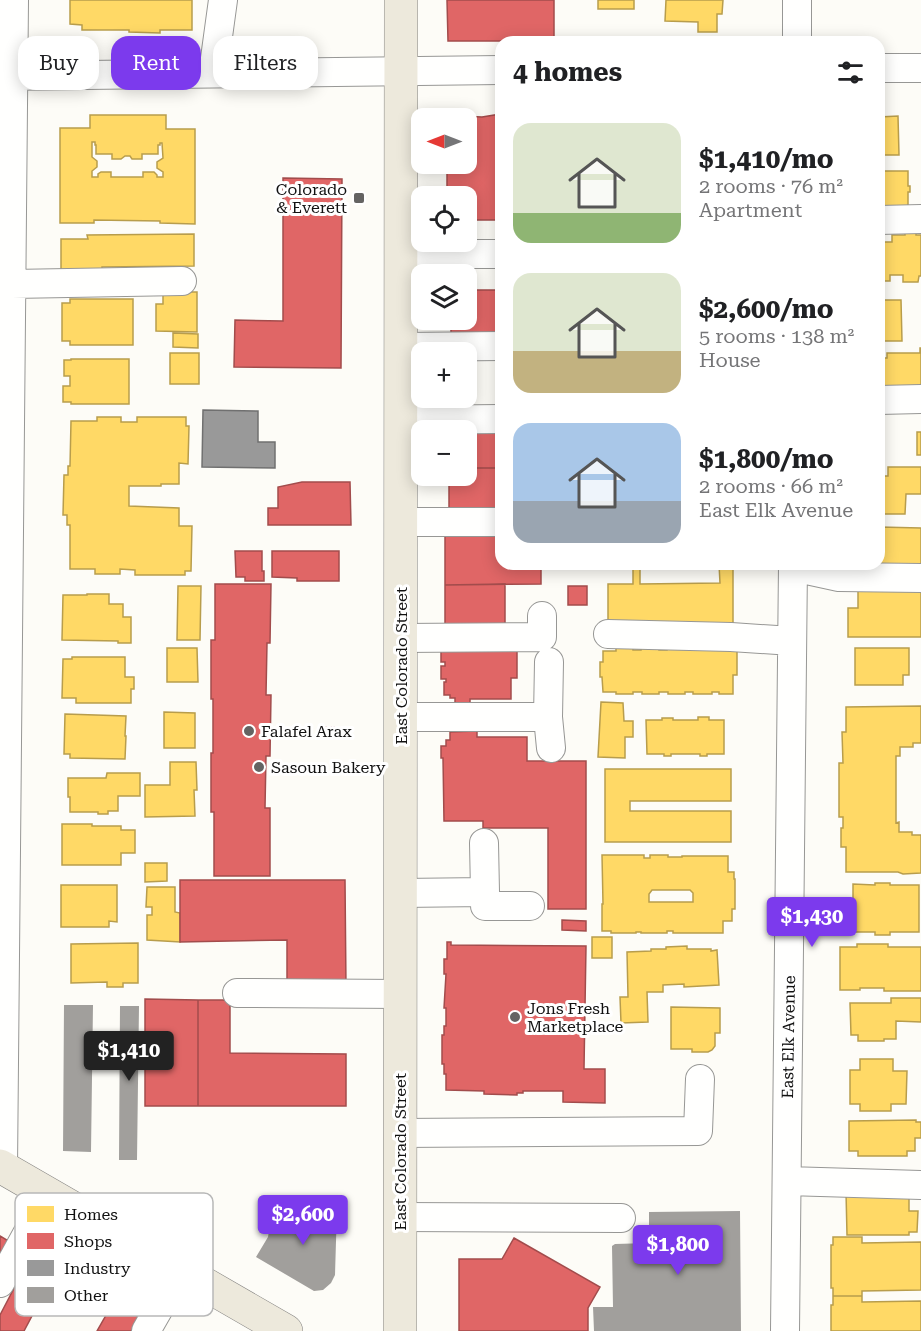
<!DOCTYPE html>
<meta charset="utf-8">
<style>
:root{--surface:#fff;--page:#f2f2f2;--text:#202124;--muted:#757577;--accent:#7c3aed}
body{margin:0;font-family:"Roboto Serif",serif;background:var(--page);color:var(--text);height:100vh;display:flex;flex-direction:column;font-size:22px;white-space:nowrap}
*{box-sizing:border-box;margin:0}
p{font-size:20px;color:var(--muted)}
.icon{flex:none;width:33px;height:33px;fill:none;stroke:currentColor;stroke-width:2;stroke-linecap:round;stroke-linejoin:round}
.map{position:relative;flex:1;overflow:hidden}
.details{position:absolute;left:495px;top:36px;width:390px;height:534px;display:flex;flex-direction:column;background:var(--surface);border-radius:18px;box-shadow:0 3px 15px #0003}
.details>*{flex:none}
.top-card{position:absolute;left:18px;top:36px;width:387px;height:54px;display:flex;gap:12px}
.needle{width:39px;rotate:270deg}
.buttons{position:absolute;left:411px;top:108px;display:grid;gap:12px}
.buttons a{display:grid;place-items:center;width:66px;height:66px;border-radius:12px;background:var(--surface);box-shadow:0 3px 15px #0003;font-size:30px}
.price{position:absolute;translate:-50% -51px;padding:0 14px;border-radius:6px;background:var(--accent);color:#fff;font-size:20px;line-height:39px;filter:drop-shadow(0 2px 3px #0008)}
.price::after{content:'';position:absolute;left:50%;top:36px;width:18px;height:14px;margin-left:-9px;background:inherit;clip-path:polygon(0 0,100% 0,50% 100%)}
.price.selected{background:#222;color:#fff}
ul{padding:0;list-style:none}
li{display:flex;align-items:center;gap:18px;height:150px;padding:0 18px}
li span{display:grid;place-items:center;flex:none;width:168px;height:120px;border-radius:18px;color:#555}
li>.icon{margin-inline-start:auto}
span .icon{width:72px;height:72px;fill:#fffc;stroke-width:1}
li b{font-size:26px}
h2{display:flex;justify-content:space-between;align-items:center;height:72px;padding:0 18px;font-size:26px}
.tag{padding:0 21px;border-radius:18px;background:var(--surface);box-shadow:0 3px 15px #0003;font-size:21px;line-height:54px}
.tag.selected{background:var(--accent);color:#fff}
.map>svg:first-child{display:block}
.homes{fill:#ffd966;stroke:#b89d4c;stroke-width:1.5;fill-rule:evenodd}
.shops{fill:#e06666;stroke:#a24c4c;stroke-width:1.5}
.industry{fill:#999;stroke:#707070;stroke-width:1.5}
.building{fill:#a19f9c}
.lines{fill:none;stroke-linecap:round;stroke-linejoin:round}
.minor-casing{stroke:#979795;stroke-width:30}
.major-casing{stroke:#858482;stroke-width:34}
.minor{stroke:#fffffe;stroke-width:28}
.major{stroke:#ede9dc;stroke-width:33}
.poi-dot{fill:#646362;stroke:#fff;stroke-width:2}
.labels{text-anchor:middle;stroke-width:6;stroke-linejoin:round;paint-order:stroke}
.poi-label{font-size:16px;fill:#111;stroke:#fff;text-anchor:start}
.street-label{font-size:16px;fill:#111;stroke:#fff}
.key{fill:#fff;stroke:#b8b8b8;stroke-width:1.5}
.key-label{font-size:16px;fill:#111}
</style>
<div class="map">
<svg width="921" height="1331" viewBox="0 0 921 1331">
<rect width="100%" height="100%" fill="#fdfcf7"/>
<path class="homes" d="M70,0H192V30H160V33L129,32V30H82V25L70,24Z
M598,0H634V9H598Z
M666,0H723L722,14H717V32H698V22L665,21Z
M90,115H166V129H195V224L160,223V221L94,220V223H60V128H90ZM92,142H95V145H96V154H112V159H121L125,156H130L132,159H142V154H158V145H160V143H162L163,158L157,162V168L163,172V177H157V175L154,172H143V177H111V172H101L98,174V177H92V171L97,167V161L92,157Z
M898,116L899,155H879V117Z
M879,171H908V186H910V192H908V207L879,209Z
M905,232H916V235H921V276H919L918,282H903V275H890V281H879V242H892V235H905Z
M194,234V266L102,267V273L61,278V239H88L87,235Z
M163,292H197V332L156,331V304H163Z
M70,299H133V345H70V341H62V303H70Z
M879,300H901L902,341H879Z
M173,333L198,334V348L173,347Z
M920,348H921V389L879,394V358H887V353H920Z
M170,353H199V384H170Z
M71,359H129V404H71V402H63V386H70V376H64V360H71Z
M97,417H121V422H137V417H186V426H189L188,464L179,463V484H161V486H129V506L179,508V526H192L191,571H185V575H135V570L120,569V574H95V569H70V525H67V515H63L64,475H68V466H70L71,421H97Z
M917,432H921V455H917Z
M888,467H921V494H906L905,514H879V476H888Z
M879,527L921,528V571L879,564Z
M633,564H640V584L720,583L719,564H733V628H608V584H633Z
M178,586H201L200,640H177Z
M858,588H921V637H848V608H858Z
M87,594H109V604H123V617H131V643H118V641L62,640L63,595H87Z
M737,647V675H733V694H719V692H712V694H693V692H685V694H668V692H659V694H642V692H633V694H616V692H603L602,677H600V662H603V651H616V648H633V650H641V648H659V650H667V648Z
M167,648H197L198,682H167Z
M855,648H909V675H903V685H855Z
M72,657H125V677H134V689H131V703H76V698H62L63,659H72Z
M601,702L623,703L624,721H633V737H625V758L598,757Z
M921,706V743H913V747H900V756H896V823L899,822V832H912V835H921V873L903,874L898,872H846V847H841V828H843V817H839V763H843L842,732H846V707Z
M164,712L195,713V748H164Z
M65,714L126,716L125,736H126L125,759L70,758V754H64Z
M698,717H709V720H724V754H707V756H700V754H671V756H664V754H647L646,720H662V718H673V720H698Z
M170,762H196L197,790H194L195,816L145,817V785H170Z
M605,769H731V801H630V811H731V842H605Z
M107,773H140V796H118V811H108V814H98V812H70V797H68V778H106Z
M62,824H92V826H121V830H135V853H121V865H62Z
M602,855H644V858H650V855H668V857H682V856H728V872H734V879H735V909H732V921H723V933H673V931H667V933H641V932H636V933H611V931H602V904H603ZM652,890H690L693,893V902H649V894Z
M145,863H167V881L145,882Z
M875,883H890V885H919V932H890V935H875V932H853V884L875,885Z
M61,885H117V922L109,921V927H61Z
M147,887H175V912L180,913V942L147,940V915H152V907H146Z
M592,937H612V958H592Z
M138,943V983H123V987H107V982L71,983V944Z
M857,944H888V947H921V991H884V988H860V990H840V947H857Z
M687,946V949H711V951L717,950L719,985L684,987V984L663,985V992H647L648,1022L621,1023L620,997H628L627,952L651,951V949H666V947Z
M891,998H921V1022L896,1021V1039H884V1041H858V1035H851L850,1003H891Z
M671,1007L720,1008V1033H715V1046L712,1050L708,1052H692V1049H671Z
M860,1059H893V1071H907L906,1104H891V1111H860V1104H850V1070H860Z
M916,1120V1122H921V1138H915V1151H907V1156H858V1151H849V1121Z
M846,1192H909V1211H918L917,1232H909V1235H847Z
M833,1237H862V1243L921,1242V1290L862,1291V1296H833V1288H831V1245H833Z
M833,1296H862V1302L921,1301V1331H831V1305H833Z"/>
<path class="shops" d="M447,0H554V41H448Z
M501,114V220H466V196H447V164H466V118H457L462,116L482,117Z
M283,178L342,179L341,368L234,367L235,320L283,321Z
M466,290H501V339H451V320H466Z
M501,426V468H466V430Z
M466,468H501V517H449V476H466Z
M302,482H350L351,525H268V508H278V487Z
M445,529H501V564H541V584L445,585Z
M235,551H262V571H264V581H245V577H236Z
M272,551H339V581H297V578L272,577Z
M215,584H271L270,643H267L266,695H271L270,756H266L265,808H270V876H214V812H211V753H213V699H211V640H215Z
M505,584V634H445V585Z
M568,586H587V605H568Z
M517,644V678H511V699H470V705H455V698H450V695H444V682H446V679H441V666H445V662H441V649Z
M321,727H334V738H321Z
M477,731V737H527V761H586V909H548V828H483V821H444L443,758H441V746H446V740H450V732Z
M180,880H345L346,987H287V940L180,942Z
M562,920L586,921V931L562,930Z
M447,942H451V945L586,946L584,1069H605V1103L563,1102V1091H523V1093H517V1095L484,1094V1091L446,1090V1074H444V1064H442V1035H444V1026H446V1008H444L446,974H444V959H447Z
M145,999L198,1000V1106H145Z
M198,1000H230V1053L346,1054V1106H198Z
M0,1236L10,1242L0,1254Z
M514,1238L600,1287L588,1308V1331H459V1259H502Z
M34,1250L60,1263L24,1331H0V1315Z
M113,1303L146,1321L140,1331H97Z"/>
<path class="industry" d="M203,410L258,411V442H275V468L202,467Z"/>
<path class="building" d="M64,1005H93L91,1152L63,1151Z
M120,1006H139L137,1160H119Z
M298,1207L310,1211L337,1208L335,1275L331,1283L323,1290L314,1291L256,1257L268,1237L270,1225L274,1216L284,1209Z
M740,1211L741,1331H594L593,1307H613L612,1246L615,1244L649,1243V1212Z"/>
<g class="lines">
<defs>
<path id="minor" d="M797,42V0
M879,68H921
M213,73L223,0
M0,76L501,70
M879,220L921,219
M402,254H501
M12,284L182,281
M402,347L501,346
M879,400L921,399
M401,420L501,419
M401,522H501
M793,567L839,577L921,578
M608,634L731,637L792,641
M401,638L542,637V616
M549,662L548,717L551,748
M401,717H548
M485,892V906H530
M401,893L485,892L484,843
M237,993L400,994
M400,1133L698,1131L700,1079
M3,1168L14,0
M787,1181L921,1185
M400,1217L621,1218
M0,1283L49,1194
M146,1331L181,1270
M785,1331L793,564"/>
<path id="major" d="M0,1166L286,1331
M400,1331L401,0"/>
</defs>
<use href="#minor" class="minor-casing"/>
<use href="#major" class="major-casing"/>
<use href="#minor" class="minor"/>
<use href="#major" class="major"/>
</g>
<g class="poi-dot">
<rect x="353" y="192" width="12" height="12" rx="3"/>
<circle cx="249" cy="731" r="6"/>
<circle cx="259" cy="767" r="6"/>
<circle cx="515" cy="1017" r="6"/>
</g>
<g class="labels">
<g class="poi-label">
<text x="347" y="195" text-anchor="end">Colorado<tspan x="347" dy="18">&amp; Everett</tspan></text>
<text x="261" y="737">Falafel Arax</text>
<text x="271" y="773">Sasoun Bakery</text>
<text x="527" y="1014">Jons Fresh<tspan x="527" dy="18">Marketplace</tspan></text>
</g>
<g class="street-label">
<text transform="translate(401 666) rotate(-90)" y="6">East Colorado Street</text>
<text transform="translate(788 1037) rotate(-89)" y="6">East Elk Avenue</text>
<text transform="translate(400 1152) rotate(-90)" y="6">East Colorado Street</text>
</g>
</g>
<rect x="15" y="1193" width="198" height="123" rx="9" class="key"/>
<rect x="27" y="1206" width="27" height="16" fill="#ffd966"/>
<rect x="27" y="1233" width="27" height="16" fill="#e06666"/>
<rect x="27" y="1260" width="27" height="16" fill="#999"/>
<rect x="27" y="1287" width="27" height="16" fill="#a19f9c"/>
<g class="key-label">
<text x="64" y="1220">Homes</text>
<text x="64" y="1247">Shops</text>
<text x="64" y="1274">Industry</text>
<text x="64" y="1301">Other</text>
</g>
</svg>
<div class="buttons">
<a><svg class="needle" viewBox="-14 -14 28 28"><path d="M0-13l5 13h-10z" fill="#e53935"/><path d="M0 13l5-13h-10z" fill="#757577"/></svg></a>
<a><svg class="icon" aria-label="locate" viewBox="0 0 24 24"><circle cx="12" cy="12" r="6"/><path d="M12 2v4M12 18v4M2 12h4M18 12h4"/></svg></a>
<a><svg class="icon" aria-label="layers" viewBox="0 0 24 24"><path d="M12 4l9 5-9 5-9-5zM3 14l9 5 9-5"/></svg></a>
<a>+</a>
<a>−</a>
</div>
<b class="price" style="left:812px;top:948px">$1,430</b>
<b class="price selected" style="left:129px;top:1082px">$1,410</b>
<b class="price" style="left:303px;top:1246px">$2,600</b>
<b class="price" style="left:678px;top:1276px">$1,800</b>
<div class="top-card">
<a class="tag">Buy</a>
<a class="tag selected">Rent</a>
<a class="tag">Filters</a>
</div>
<section class="details">
<h2>4 homes<svg class="icon" aria-label="filters" viewBox="0 0 24 24"><path d="M4 7h16M4 17h16"/><circle cx="9" cy="7" r="2"/><circle cx="15" cy="17" r="2"/></svg></h2>
<ul>
<li><span style="background:linear-gradient(#dfe7d0 75%,#8fb573 0)"><svg class="icon" aria-label="home" viewBox="0 0 24 24"><path d="M3 11l9-7 9 7M6 9v11h12V9"/></svg></span><div><b>$1,410/mo</b><p>2 rooms · 76 m²</p><p>Apartment</p></div></li>
<li><span style="background:linear-gradient(#dfe7d0 65%,#c2b280 0)"><svg class="icon" aria-label="home" viewBox="0 0 24 24"><path d="M3 11l9-7 9 7M6 9v11h12V9"/></svg></span><div><b>$2,600/mo</b><p>5 rooms · 138 m²</p><p>House</p></div></li>
<li><span style="background:linear-gradient(#a9c7e8 65%,#9aa5b1 0)"><svg class="icon" aria-label="home" viewBox="0 0 24 24"><path d="M3 11l9-7 9 7M6 9v11h12V9"/></svg></span><div><b>$1,800/mo</b><p>2 rooms · 66 m²</p><p>East Elk Avenue</p></div></li>
</ul>
</section>
</div>
